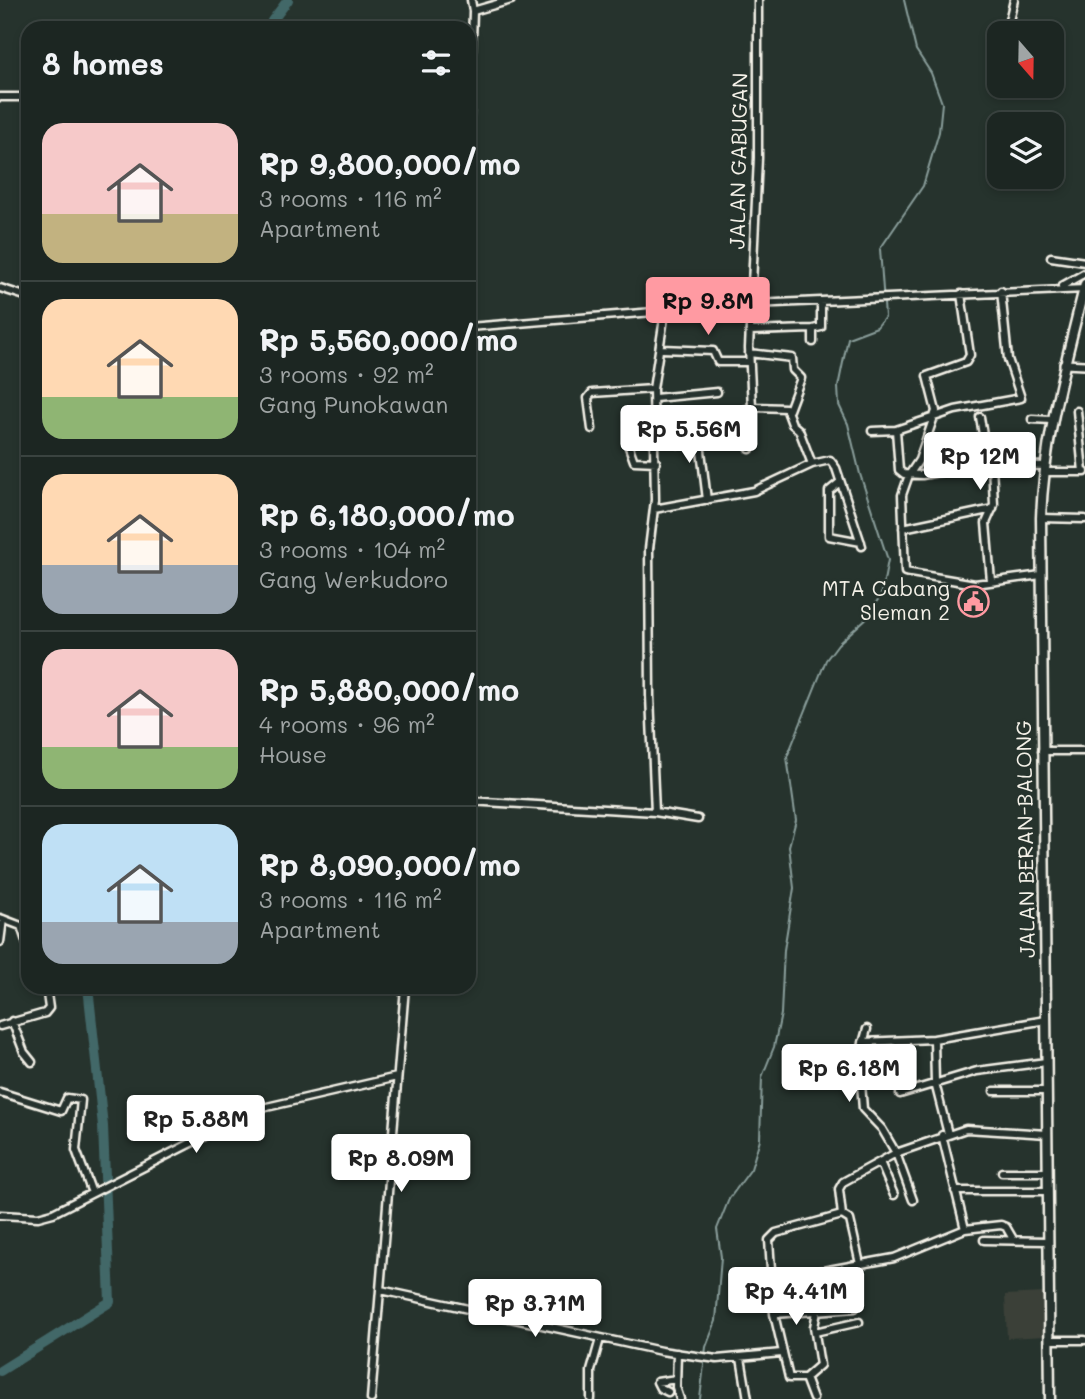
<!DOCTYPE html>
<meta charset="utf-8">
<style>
:root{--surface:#1c2622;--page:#252e2a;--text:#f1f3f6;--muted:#a0a5a5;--line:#3a4340;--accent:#ff9aa2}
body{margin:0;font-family:Mali,sans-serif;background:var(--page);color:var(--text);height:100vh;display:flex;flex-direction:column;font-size:26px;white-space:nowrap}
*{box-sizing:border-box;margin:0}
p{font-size:23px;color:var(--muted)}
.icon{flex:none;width:38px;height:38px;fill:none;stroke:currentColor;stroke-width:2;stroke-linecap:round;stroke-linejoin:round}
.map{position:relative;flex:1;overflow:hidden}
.side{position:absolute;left:21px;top:21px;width:455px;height:973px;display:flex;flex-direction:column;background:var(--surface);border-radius:21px;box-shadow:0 4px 10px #0003,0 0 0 2px var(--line)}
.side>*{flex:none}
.needle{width:46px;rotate:160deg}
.tools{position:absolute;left:987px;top:21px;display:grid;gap:14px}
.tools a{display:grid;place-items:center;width:77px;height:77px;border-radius:14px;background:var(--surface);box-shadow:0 4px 10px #0003,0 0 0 2px var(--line);font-size:35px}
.price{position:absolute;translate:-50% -60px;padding:0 16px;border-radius:7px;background:#fff;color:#222;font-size:23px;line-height:46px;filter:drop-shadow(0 2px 4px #0008)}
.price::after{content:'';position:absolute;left:50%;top:42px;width:21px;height:16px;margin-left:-10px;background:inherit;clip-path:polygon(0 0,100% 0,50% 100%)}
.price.on{background:var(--accent);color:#111}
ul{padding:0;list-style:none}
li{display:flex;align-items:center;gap:21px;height:175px;padding:0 21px}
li+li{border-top:2px solid var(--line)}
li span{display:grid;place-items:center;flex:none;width:196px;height:140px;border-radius:21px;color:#555}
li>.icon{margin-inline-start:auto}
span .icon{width:84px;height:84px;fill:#fffc;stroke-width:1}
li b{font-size:30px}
h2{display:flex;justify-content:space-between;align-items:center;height:84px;padding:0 21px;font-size:30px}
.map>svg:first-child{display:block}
.built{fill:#3b4139}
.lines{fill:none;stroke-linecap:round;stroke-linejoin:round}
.stream{stroke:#8a9e9b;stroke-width:2}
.river{stroke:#436768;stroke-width:10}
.minor-casing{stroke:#f4f1e8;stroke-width:11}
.tertiary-casing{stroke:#f4f1e8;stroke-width:12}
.secondary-casing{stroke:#f4f1e8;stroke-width:13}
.minor{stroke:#26332d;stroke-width:6}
.tertiary{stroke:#26332d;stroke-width:7}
.secondary{stroke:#26332d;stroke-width:8}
.labels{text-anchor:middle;stroke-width:5;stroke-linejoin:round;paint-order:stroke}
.street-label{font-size:21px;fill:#f4f1e8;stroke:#26332d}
.poi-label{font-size:21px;fill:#f4f1e8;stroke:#26332d;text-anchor:end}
</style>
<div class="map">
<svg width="1085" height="1399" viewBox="0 0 1085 1399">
<rect width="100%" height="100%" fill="#26332d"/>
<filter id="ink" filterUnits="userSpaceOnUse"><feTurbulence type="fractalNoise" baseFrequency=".0143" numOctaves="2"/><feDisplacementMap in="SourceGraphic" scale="14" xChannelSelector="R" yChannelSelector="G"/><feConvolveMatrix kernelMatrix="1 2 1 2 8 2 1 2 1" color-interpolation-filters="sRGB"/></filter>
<g filter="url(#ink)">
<path class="built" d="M1043,1293L1045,1336L1007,1338L1005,1295Z"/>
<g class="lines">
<path class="stream" d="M700,1399L706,1347L716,1321L721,1257L717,1229L729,1199L751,1169L760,1139L762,1077L774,1047L781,1014L784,950L794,888L789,846L796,820L787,757L826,660L838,644L869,616L882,592L888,560L860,474L848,424L839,405L838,387L848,338L877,327L885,317L880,249L923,186L939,132L942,103L931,73L916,50L904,0"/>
<path class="river" d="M271,28L272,21L288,0
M0,1371L110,1302L103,1126L88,987"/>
<defs>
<path id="minor" d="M473,11L511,0
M1006,33L1014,0
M0,97H28
M469,134L473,11L471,0
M1051,257L1085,262
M1062,286L1085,273
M0,288L28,297
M961,294L970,355L966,362L927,376L936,411L919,460L909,475L902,495L905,572L975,584L1041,575
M469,327L752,304L1085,289
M813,329L821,327V302
M750,331L813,329V342
M662,349L713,351L718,362H749
M749,353L792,358L793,370L801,378L789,410
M655,398L717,392
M752,407L749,348L758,158V0
M744,410L750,449
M1077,411L1083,472
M980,417L988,464
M1032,419L1051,420
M654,423L630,426L629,447L634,461L656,462
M698,426L707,500
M592,429L588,398L592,393L653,389
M677,430L679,444
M896,430L899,470L904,474L922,475L985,464L1045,466
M656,431L688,428L755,407L786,408L792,424L799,430L812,464
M872,431L896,430L955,410L1021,398L1008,359L1001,291
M1044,472H1085
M840,482L829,491V536L861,542
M654,509L754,491L812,464L830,460L836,468L862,546
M1041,518L1085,519
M903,528L993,509
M991,581L986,523L994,505L992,464
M1042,751H1085
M469,801L655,812L698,819
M655,812L650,696L649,549L655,500L653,389L665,312
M0,918L21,926L28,947
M0,942L3,919
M12,1021L24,1052L32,1062
M0,1026L45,1013L49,1008L46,987
M867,1029L859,1058L863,1109L882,1129L896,1153L913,1200
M863,1042L934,1039
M994,1091H1046
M0,1092L61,1111L67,1098L81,1100L76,1150L92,1193
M900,1094L977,1071L1046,1062
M948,1134L935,1083L934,1039L1046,1020
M942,1135L965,1229
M880,1162L894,1195
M1002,1172H1047
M955,1191H1048
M0,1215L38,1217L53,1213L258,1109L397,1077
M842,1215L839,1189L843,1182L896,1153L966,1129L1047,1134
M984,1240L1048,1241
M860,1264L850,1220L842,1215L776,1233L769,1240L774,1314L789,1378H805L820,1365L814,1327L819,1301L820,1271H823L894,1258L965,1229L1001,1225L1006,1227L1013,1239
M381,1290L661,1351L717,1359L782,1353
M774,1314L855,1308
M815,1332L859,1322
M1050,1340H1085
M677,1353L676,1387L680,1399
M741,1358L748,1399
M805,1378L813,1399
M668,1392L660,1388L657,1382L676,1379
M371,1399L405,987
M591,1399V1371L600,1339"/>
<path id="tertiary" d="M1064,364L1085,365"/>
<path id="secondary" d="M1050,1399L1041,518C1044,437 1066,362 1085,284"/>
</defs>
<use href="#minor" class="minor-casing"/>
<use href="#tertiary" class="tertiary-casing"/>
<use href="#secondary" class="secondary-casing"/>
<use href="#minor" class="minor"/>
<use href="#tertiary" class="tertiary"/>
<use href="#secondary" class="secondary"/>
</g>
</g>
<defs>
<symbol id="civic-ring" viewBox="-11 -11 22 22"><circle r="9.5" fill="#26332d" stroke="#ff9aa2" stroke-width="1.5"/><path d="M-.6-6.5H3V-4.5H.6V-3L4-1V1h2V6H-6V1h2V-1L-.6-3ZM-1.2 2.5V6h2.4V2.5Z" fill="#ff9aa2"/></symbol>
</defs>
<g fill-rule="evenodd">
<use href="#civic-ring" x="956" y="584" width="35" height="35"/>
</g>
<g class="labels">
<g class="street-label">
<text transform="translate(739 161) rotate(-89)" y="7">JALAN GABUGAN</text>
<text transform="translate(1026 839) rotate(-91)" y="7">JALAN BERAN-BALONG</text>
</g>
<g class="poi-label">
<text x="950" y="596">MTA Cabang<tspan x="950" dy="24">Sleman 2</tspan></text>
</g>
</g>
</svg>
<div class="tools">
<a><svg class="needle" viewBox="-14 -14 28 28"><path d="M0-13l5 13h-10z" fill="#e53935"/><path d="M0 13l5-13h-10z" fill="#a0a5a5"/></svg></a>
<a><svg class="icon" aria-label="layers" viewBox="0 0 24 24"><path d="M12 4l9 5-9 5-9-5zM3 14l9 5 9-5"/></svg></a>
</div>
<b class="price on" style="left:708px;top:337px">Rp 9.8M</b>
<b class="price" style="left:689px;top:465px">Rp 5.56M</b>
<b class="price" style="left:980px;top:492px">Rp 12M</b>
<b class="price" style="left:849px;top:1104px">Rp 6.18M</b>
<b class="price" style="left:196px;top:1155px">Rp 5.88M</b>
<b class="price" style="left:401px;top:1194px">Rp 8.09M</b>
<b class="price" style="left:796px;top:1327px">Rp 4.41M</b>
<b class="price" style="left:535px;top:1339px">Rp 3.71M</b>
<section class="side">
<h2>8 homes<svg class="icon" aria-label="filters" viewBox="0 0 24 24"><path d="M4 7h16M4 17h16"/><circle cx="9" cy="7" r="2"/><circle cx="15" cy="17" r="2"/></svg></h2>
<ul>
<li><span style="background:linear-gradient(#f6c9c9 65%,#c2b280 0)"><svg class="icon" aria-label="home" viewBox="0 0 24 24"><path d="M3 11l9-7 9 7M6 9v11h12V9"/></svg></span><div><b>Rp 9,800,000/mo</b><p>3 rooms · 116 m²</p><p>Apartment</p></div></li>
<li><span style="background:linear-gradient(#ffd9b3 70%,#8fb573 0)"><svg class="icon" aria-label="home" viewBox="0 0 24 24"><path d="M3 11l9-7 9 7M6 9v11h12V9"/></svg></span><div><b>Rp 5,560,000/mo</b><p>3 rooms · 92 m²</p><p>Gang Punokawan</p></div></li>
<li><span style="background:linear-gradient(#ffd9b3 65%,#9aa5b1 0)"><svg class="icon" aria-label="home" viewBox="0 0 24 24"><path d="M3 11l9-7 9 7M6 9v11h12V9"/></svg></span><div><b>Rp 6,180,000/mo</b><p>3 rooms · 104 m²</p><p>Gang Werkudoro</p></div></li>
<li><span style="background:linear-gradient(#f6c9c9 70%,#8fb573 0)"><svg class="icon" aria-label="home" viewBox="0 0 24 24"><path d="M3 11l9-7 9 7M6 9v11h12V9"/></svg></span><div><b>Rp 5,880,000/mo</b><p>4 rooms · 96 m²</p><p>House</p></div></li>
<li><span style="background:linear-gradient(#bfe0f5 70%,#9aa5b1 0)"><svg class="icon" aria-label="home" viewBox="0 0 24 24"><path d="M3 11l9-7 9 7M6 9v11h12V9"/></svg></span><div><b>Rp 8,090,000/mo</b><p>3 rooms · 116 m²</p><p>Apartment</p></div></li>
</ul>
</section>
</div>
